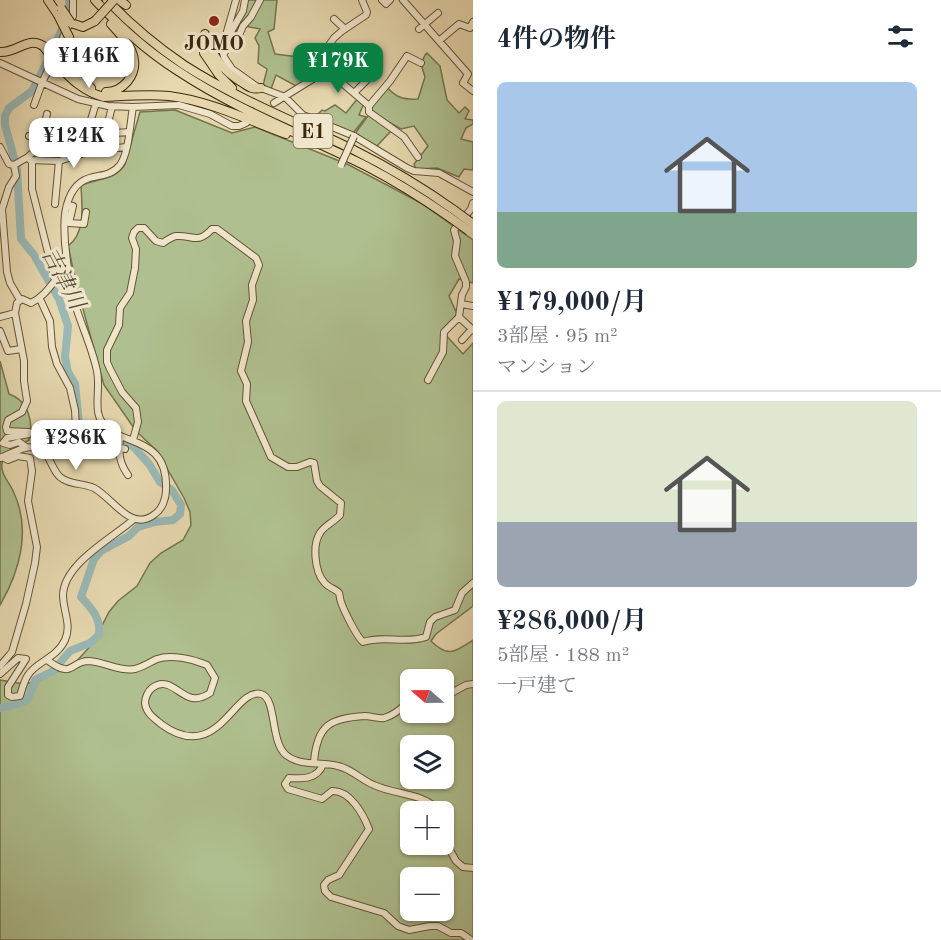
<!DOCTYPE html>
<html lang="ja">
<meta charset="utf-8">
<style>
:root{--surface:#fff;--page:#f2f2f3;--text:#1f2937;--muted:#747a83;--line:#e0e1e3;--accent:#0b8043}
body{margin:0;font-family:"Old Standard TT","Noto Serif JP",serif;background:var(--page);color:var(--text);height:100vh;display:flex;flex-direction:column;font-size:22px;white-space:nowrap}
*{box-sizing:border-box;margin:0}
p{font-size:20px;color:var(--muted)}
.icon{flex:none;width:33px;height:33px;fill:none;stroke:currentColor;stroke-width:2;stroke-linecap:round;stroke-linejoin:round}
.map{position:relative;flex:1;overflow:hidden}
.panel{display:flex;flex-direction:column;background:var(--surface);width:468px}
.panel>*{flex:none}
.needle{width:39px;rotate:290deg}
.controls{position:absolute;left:400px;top:669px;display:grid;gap:12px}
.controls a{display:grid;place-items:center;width:54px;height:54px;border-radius:9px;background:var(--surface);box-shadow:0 2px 4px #0004;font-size:30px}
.price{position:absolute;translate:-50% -51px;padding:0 14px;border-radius:12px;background:#fff;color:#222;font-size:20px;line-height:39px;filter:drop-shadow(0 2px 3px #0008)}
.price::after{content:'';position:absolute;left:50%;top:36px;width:18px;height:14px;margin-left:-9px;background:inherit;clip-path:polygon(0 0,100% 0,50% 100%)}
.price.active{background:var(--accent);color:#fff}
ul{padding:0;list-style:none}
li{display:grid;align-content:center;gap:12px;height:318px;padding:0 24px}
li+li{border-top:2px solid var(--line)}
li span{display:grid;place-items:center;height:186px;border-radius:9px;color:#555}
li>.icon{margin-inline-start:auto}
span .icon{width:108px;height:108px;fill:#fffc;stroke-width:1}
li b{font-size:26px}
h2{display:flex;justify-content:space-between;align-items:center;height:72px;padding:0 24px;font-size:26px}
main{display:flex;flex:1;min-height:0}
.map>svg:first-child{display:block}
.green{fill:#afbf8f;stroke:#76744d;stroke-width:1.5;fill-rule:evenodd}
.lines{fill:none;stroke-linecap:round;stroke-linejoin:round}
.river{stroke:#99b7b4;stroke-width:8}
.minor-casing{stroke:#675434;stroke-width:8}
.highway-casing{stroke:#3d280b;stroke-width:10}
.minor{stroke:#efe5ca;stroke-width:6}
.highway{stroke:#e6d7ae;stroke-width:8}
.minor-bridge-casing{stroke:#675434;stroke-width:8;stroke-linecap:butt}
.highway-bridge-casing{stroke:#3d280b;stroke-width:10;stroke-linecap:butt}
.minor-bridge{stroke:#efe5ca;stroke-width:6}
.highway-bridge{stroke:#e6d7ae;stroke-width:8}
.poi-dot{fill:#8f2418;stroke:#efe5ca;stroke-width:2}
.labels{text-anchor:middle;stroke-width:6;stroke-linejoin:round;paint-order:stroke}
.shield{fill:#efe5ca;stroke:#726144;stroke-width:1.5}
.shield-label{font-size:20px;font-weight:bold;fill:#3d280b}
.poi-label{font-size:21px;font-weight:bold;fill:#3d280b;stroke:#efe5ca}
.water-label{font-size:22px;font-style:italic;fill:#544c35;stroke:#efe5ca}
</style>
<main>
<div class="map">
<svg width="473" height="940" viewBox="0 0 473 940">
<rect width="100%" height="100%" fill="#e6d7ae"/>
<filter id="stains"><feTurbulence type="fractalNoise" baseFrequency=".00333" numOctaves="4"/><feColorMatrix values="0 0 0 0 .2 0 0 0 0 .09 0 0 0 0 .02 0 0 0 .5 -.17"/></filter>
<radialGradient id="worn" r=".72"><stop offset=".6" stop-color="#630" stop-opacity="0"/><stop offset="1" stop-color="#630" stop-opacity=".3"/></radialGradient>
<path class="green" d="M247,0H277L274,29L268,32L275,54L299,57L309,64L319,65L316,75L298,87L276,75L271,89L263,86L267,69L258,63L259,46L255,38L260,29L245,26L233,39Z
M427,53L440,66L447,100L459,113L465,107L469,111L465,119L473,120V124L466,128L461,139L473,142V170L464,169L459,177L437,168L416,169L414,164L428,146L414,126L401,129L371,112L370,108L386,86C395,97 403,100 418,99L425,77L421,64L425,55Z
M358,98L364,103L359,115L366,117L353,133L318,118L317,115L322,110L325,111L335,105L346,113Z
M175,110L232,133L255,127L347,164L421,203L473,240V283L459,279L449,296L457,314L443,332L463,354L473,343V606L436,634L431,641C448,658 455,652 473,640V940H0V680L24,684L39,681L76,662L93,643L109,612L118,601L137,586L150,563L161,553L183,540L191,525L190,512L184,498L157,451L136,431L104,385L78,291L68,246C86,233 82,206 81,186C96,178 115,181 125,164L140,112ZM411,680H444V712H411ZM411,746H444V778H411ZM411,812H444V844H411ZM411,878H444V910H411Z
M370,113L391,131L376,147L354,135Z
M0,361L9,394C28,400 34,422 29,440C18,447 6,450 2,463C0,474 10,483 14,493C31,530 20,571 0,605Z"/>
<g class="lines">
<path class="river" d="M0,708C25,702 28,706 35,680L53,671L70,651L90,643L99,635C101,618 92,609 81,597L94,559L101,551L129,536L138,527L155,522L173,520L180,514L181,505L172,490L160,482L149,464L133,446L90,433L79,424L75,384L68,372L65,357L68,326L59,299L34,255L21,239L17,169L5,125V116L9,108L32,91L46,64L70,12L69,0"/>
<defs>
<path id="minor" d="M236,0L222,49L224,57L232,69L256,86L285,97L303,115L354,136L407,168L414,171L439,173L473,192
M382,0L386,4L390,0
M403,0L468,74L463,83L473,91
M334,19L345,29
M419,29L438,13
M440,40L459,24L470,28L473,22
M228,42L237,40L243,26L251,17L260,0
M225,52L232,30L243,11L245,0
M0,63L78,99L108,106L133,107L179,105L210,114L232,126H239L246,123
M321,65L369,106V112L404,137L418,157
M341,81L353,68
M354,93L376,71
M274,103L316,77L329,45L334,38L342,31L366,15L367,12L362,0
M34,105L42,83L73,16V0
M369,106L390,81L407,56L421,63
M109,119L112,106
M90,123L96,103
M29,136L46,139
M42,138L47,114
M0,147L9,164L14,165L28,157L49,138L129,132
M30,160L59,161L91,151L126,147
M32,161V189L55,280
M14,165L16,176L9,187L2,209L7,272L10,283L20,300
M55,204L59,161
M67,205L73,206L69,223L84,224L86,212
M40,299L50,321L52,347L57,364L70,388L75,410L76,429L113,446L125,449
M461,304L473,306
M0,317L15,313
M459,317L473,330
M0,331L8,351L21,349
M462,340L472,329
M428,380L443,352L444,332L459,317L462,295L466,287V282L455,256L457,241L454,230L471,209L473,203
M120,436C119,452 118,461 128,475
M133,440L138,422L136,408L122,392L110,369L107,362V350L119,325L120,308L130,293L135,268L136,249L132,238L134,232L138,228H144L156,241L163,243C167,240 172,237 176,236C194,235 197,245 212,229H217L256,258L259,265L252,285L253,300L246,321L248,342L241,371L247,384L246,401L271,457L288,467H297L310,462L314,463L317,481L320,486L341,503L340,515C334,522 324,526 320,533C312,545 315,572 324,582C327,587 336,589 339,593C340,596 340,600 341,602C344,611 357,637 363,642C384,635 405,644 426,637L430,622L435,617L455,610L462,593L473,583
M26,447L19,442L10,445L3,443L7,438L29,434V432L7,431L6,427L8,420L22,412L27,401L24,381V361L15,313L17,303L22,299L31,303C49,294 53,279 68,267
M0,458C10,454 23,446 34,447C50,449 50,468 60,477C69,485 84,483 94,488C114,499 131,533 155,514C162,509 166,499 166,490C169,427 105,451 98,412C96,398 100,385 97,371C92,347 81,325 74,301C69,283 67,262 65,243C64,226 63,210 71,194C85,168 106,183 120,165C129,153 130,123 133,107
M47,660C74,680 69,661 89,661C105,662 120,672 135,669C143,667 150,662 157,659C171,654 193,659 207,665L215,678L210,693C204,697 196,700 189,697C176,692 167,677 152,688C148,691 145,698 145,703C146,713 154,718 161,724C218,766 234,687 261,694C277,698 270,742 286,755C301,767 321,761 338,766C352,769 361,780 374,785C395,795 426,793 440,812
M0,666L12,652L26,604L35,563L37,547L28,501L32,471L30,458L18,456L8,460L2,457
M0,674L18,658L26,659L8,687V695L12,697L20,696C22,689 24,681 28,675C37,661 56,659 65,640C72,625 63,611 63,595C64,563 113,538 134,519
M444,697L466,685L473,684
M314,762C317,725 330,718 365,716C371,716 378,719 384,718C395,715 404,706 411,699
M323,764C318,779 303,779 289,778L285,784L288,789L322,799L332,791C350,790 363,814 369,829L339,875L328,880L324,885L325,891L331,897L384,913L398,926L409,930L430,926H438L451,933H461L471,940
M444,818L450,850L456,861L463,867L473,868"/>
<path id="highway" d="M48,0L58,15
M95,0C120,27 147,51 178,71C237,110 303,135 366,166C395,181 422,198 448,216
M107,0C130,24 156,46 184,65C237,99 296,122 352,149C388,167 422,187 454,210
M119,0L126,5
M71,23L83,27L95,21
M205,34C213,56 222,71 243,83C249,87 253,90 261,88
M69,37L78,74L91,88
M0,52C17,53 28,36 43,46
M204,53L219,75L232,88
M58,65C71,79 84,92 104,97C126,96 147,94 169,96C210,101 248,120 286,134
M106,92C114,92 121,89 127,82C145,60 126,40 111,24"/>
</defs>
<use href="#minor" class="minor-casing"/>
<use href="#highway" class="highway-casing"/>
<use href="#minor" class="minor"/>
<use href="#highway" class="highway"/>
<defs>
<path id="minor-bridge" d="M341,165L354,136"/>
<path id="highway-bridge" d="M61,8L71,23
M58,15L69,37
M95,21L114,0
M43,46L58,65
M454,210L473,224
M448,216L469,231"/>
</defs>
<use href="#minor-bridge" class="minor-bridge-casing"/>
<use href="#highway-bridge" class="highway-bridge-casing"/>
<use href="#minor-bridge" class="minor-bridge"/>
<use href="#highway-bridge" class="highway-bridge"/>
</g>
<circle class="poi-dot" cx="214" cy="21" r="6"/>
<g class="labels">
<rect class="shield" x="293.5" y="114" width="39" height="34" rx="4.5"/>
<g class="shield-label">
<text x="313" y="138">E1</text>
</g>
<g class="poi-label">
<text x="214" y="50">JOMO</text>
</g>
<g class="water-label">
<text transform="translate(64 278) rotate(62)" y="8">吉津川</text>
</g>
</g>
<rect width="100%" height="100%" filter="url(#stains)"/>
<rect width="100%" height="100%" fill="url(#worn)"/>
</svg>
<div class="controls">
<a><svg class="needle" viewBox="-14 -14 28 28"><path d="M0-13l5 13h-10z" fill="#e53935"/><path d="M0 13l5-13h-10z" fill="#747a83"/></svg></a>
<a><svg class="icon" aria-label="layers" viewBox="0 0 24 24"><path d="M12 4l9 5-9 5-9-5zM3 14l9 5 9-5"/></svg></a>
<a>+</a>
<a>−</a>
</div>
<b class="price" style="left:89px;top:89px">¥146K</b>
<b class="price active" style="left:338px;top:94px">¥179K</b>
<b class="price" style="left:74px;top:169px">¥124K</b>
<b class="price" style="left:76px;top:471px">¥286K</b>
</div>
<section class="panel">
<h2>4件の物件<svg class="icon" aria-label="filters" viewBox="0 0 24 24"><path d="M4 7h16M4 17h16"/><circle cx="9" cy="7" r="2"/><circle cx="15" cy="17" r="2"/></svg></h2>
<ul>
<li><span style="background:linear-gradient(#a9c7e8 70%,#7fa58c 0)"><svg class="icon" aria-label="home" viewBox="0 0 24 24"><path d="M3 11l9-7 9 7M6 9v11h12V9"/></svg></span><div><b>¥179,000/月</b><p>3部屋 · 95 m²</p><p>マンション</p></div></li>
<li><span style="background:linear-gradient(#dfe7d0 65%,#9aa5b1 0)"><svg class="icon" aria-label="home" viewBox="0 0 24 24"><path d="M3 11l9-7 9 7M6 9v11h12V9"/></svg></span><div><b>¥286,000/月</b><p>5部屋 · 188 m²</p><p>一戸建て</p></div></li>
</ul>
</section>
</main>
